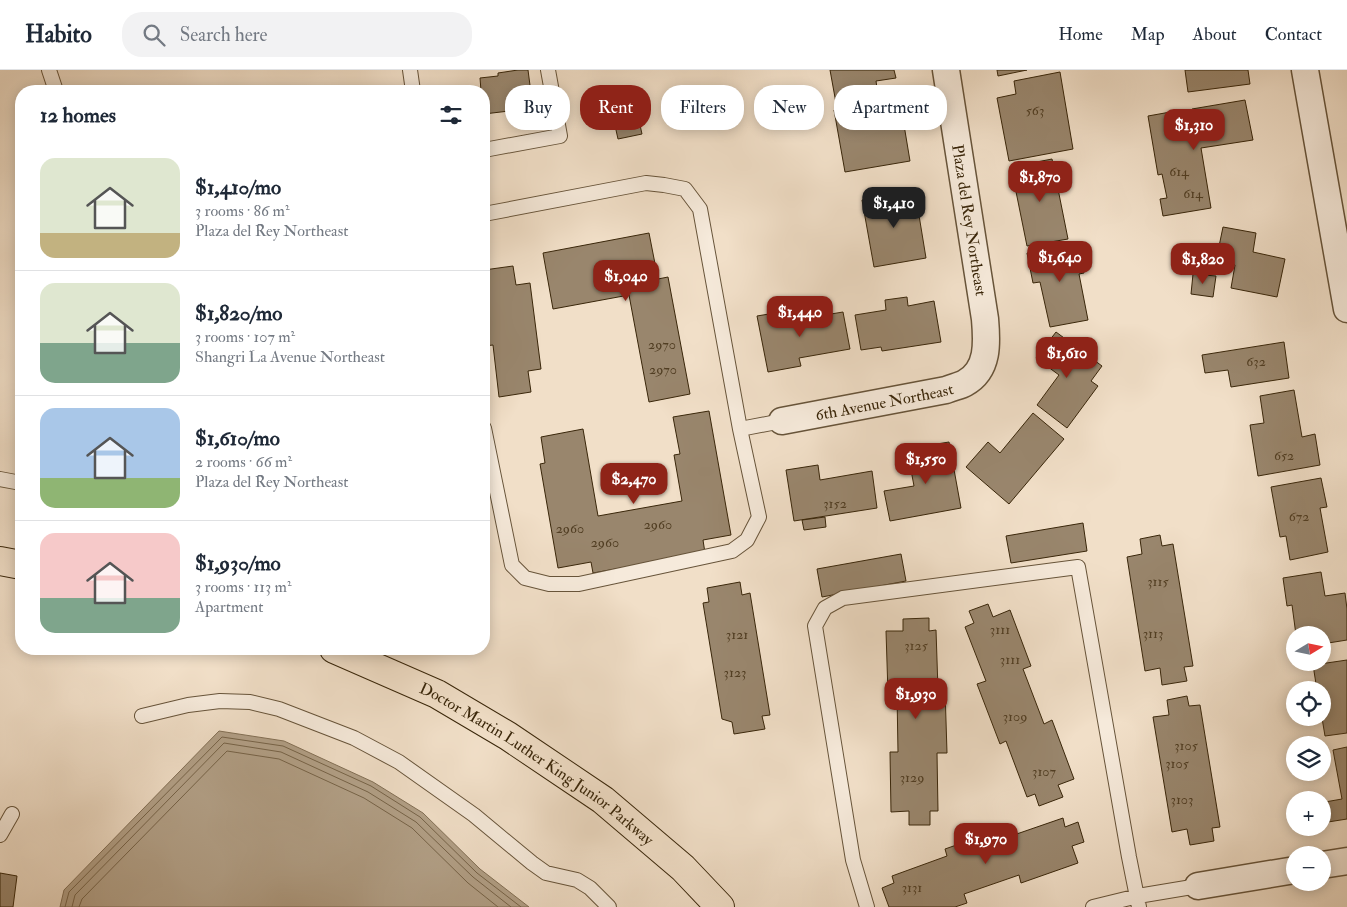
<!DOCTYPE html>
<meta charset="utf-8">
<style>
:root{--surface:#fff;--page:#f2f2f3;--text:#1f2937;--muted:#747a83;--line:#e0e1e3;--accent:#8f2418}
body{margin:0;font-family:"IM FELL Double Pica",serif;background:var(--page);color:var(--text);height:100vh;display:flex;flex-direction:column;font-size:19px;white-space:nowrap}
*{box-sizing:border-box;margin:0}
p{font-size:16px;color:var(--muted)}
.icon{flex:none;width:28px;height:28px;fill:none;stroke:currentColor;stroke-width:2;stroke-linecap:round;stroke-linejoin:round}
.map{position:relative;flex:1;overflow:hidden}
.drawer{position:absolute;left:15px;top:15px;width:475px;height:570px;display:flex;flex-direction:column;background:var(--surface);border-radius:20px;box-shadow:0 2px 12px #0003}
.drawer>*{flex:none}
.guide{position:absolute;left:505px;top:15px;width:475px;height:45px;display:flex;gap:10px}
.needle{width:32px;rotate:80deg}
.tools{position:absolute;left:1286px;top:556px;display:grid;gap:10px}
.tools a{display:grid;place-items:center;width:45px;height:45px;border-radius:50%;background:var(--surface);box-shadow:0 2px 12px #0003;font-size:25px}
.price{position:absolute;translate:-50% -42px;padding:0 11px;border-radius:10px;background:var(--accent);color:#fff;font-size:16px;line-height:32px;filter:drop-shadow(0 1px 2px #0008)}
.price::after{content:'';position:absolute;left:50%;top:30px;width:15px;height:11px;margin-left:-8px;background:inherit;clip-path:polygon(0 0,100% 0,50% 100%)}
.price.current{background:#222;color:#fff}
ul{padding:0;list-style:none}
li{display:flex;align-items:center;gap:15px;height:125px;padding:0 25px}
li+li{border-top:1px solid var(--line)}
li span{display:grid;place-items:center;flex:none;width:140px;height:100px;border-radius:15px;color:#555}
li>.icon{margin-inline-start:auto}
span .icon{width:60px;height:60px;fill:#fffc;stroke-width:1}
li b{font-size:21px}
h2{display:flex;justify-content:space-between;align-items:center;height:60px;padding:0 25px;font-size:21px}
.chip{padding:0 18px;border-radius:20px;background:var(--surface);box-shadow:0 2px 12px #0003;font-size:18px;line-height:45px}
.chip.current{background:var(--accent);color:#fff}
header{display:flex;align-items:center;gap:30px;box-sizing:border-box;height:70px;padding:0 25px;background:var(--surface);border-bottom:1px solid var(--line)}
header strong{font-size:24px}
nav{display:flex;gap:28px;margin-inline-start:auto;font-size:18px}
.search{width:350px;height:45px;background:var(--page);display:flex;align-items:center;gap:12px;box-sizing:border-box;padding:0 18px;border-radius:20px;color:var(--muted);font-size:19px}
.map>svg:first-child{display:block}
.water{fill:#b2a087;stroke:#826f55}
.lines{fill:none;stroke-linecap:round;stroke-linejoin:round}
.shore{stroke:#766348;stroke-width:1}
.building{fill:#99866d;stroke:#39260a}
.lane-casing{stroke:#67543a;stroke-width:16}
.street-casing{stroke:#67543a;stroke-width:29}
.highway-casing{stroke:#39260a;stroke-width:30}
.lane{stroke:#f6eadb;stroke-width:14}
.street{stroke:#f6eadb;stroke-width:26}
.highway{stroke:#f1dfc8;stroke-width:28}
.labels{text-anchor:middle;stroke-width:5;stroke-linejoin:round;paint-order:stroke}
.number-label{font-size:14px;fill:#513e23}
.street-label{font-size:16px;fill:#39260a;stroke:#f6eadb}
</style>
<header>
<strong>Habito</strong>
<div class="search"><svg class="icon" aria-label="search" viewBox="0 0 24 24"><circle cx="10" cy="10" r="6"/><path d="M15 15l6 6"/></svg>Search here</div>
<nav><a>Home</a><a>Map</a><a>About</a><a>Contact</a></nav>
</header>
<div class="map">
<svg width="1347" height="837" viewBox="0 0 1347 837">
<rect width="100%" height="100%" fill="#f1dfc8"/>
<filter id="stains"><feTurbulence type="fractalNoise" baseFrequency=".004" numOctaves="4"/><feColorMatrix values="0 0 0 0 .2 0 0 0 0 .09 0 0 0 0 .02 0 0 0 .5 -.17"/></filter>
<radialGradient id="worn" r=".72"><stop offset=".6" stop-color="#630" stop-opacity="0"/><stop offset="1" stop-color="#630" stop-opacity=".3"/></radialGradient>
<path class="water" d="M219,661L284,671L373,712L423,743L480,799L529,837H60L64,820Z"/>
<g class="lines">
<path class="shore" d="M65,837L69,822L222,667L283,676L371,716L420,747L477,803L521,837
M72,837L75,825L224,673L281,682L368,722L416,752L473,807L511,837
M79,837L82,829L227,681L279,689L364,728L412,758L468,813L498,837"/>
</g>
<path class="building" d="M518,0H528L531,23L544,22L546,39L510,44L509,41L484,44V21H481L480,8L498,6V3Z
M830,0H894L896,8L876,11L878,25L836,33Z
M997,0H1027L998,6Z
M1185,0H1248L1250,14L1188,22Z
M1060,2L1073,79L1009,91L997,28L1016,24L1014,11Z
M1245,30L1253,70L1201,78L1211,138L1163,146L1160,129L1167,128L1162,104L1158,105L1148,46L1176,41L1178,52L1194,50L1192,39Z
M880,32L883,46L902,43L910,91L845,102L834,40Z
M636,37L642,64L618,69L612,42Z
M1052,89L1068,169L1027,176L1011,97Z
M915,121L926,188L874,197L862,130Z
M1223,157L1256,163L1253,182L1285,189L1277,227L1231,218L1235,195L1216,191Z
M649,163L658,209L668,207L690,324L649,332L629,225L553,239L543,183Z
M1078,173L1084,203L1079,204L1088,250L1050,257L1040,212L1033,213L1027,183Z
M513,196L516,215L530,213L541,299L528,301L531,322L499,327L493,275L484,276V200Z
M1193,204L1216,206L1213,227L1191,224Z
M907,227L908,236L934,231L941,272L882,281L881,277L861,280L855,245L886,240L885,230Z
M793,240L795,250L843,242L850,279L799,288L801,296L768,302L757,246Z
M1056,262L1102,296L1091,311L1098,316L1067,358L1037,335L1059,305L1036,288Z
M1284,272L1289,308L1231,317L1228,300L1205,303L1202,285Z
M1294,320L1302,367L1315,364L1320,395L1258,406L1250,355L1264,353L1260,326Z
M709,341L731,465L703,470L705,483L593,503L591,492L558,498L540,394L545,393L541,367L583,359L598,446L682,431L674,385L680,384L673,347Z
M1033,343L1064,369L1009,434L966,397L988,372L1000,383Z
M949,372L961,438L890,451L884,421L914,416L907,379Z
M818,395L820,410L872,401L877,438L794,451L786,400Z
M1321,408L1327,437L1320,438L1328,482L1290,490L1286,466L1280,467L1271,417Z
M825,447L826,457L804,460L802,450Z
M1083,453L1087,481L1011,493L1006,466Z
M1160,465L1162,476L1173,474L1193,596L1184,597L1187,611L1162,615L1160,598L1145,601L1127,487L1142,484L1140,469Z
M901,484L906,511L822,527L817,499Z
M1321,502L1325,526L1345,523L1347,539V570L1322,574V565H1296L1292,535L1287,536L1283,508Z
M740,512L742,525L750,523L770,645L762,646L765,659L734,664L732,652L722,649L703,533L709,532L707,518Z
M988,534L993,547L1010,540L1031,596L1023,599L1044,654L1052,650L1074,709L1058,715L1063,727L1039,736L1035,724L1027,727L1006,671L1000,674L977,614L986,611L965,557L974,553L969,541Z
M929,548V561L936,560L938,620L945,619L947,683H937L938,741H930V755H909V741L891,742L890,682H898L897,624H888L886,561H903V549Z
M1347,590V663L1325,666L1322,648V620H1317L1313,595Z
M1187,626L1189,636L1200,635L1220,757L1212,758L1214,771L1190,775L1187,759L1172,762L1153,647L1169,645L1167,630Z
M1347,677V749L1328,752L1325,732L1342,729L1333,680Z
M1063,748L1065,757L1078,752L1084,772L1072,776L1078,793L1021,813L1019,805L964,824L967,833L955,837H889L882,818L894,813L892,806L947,786L945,779L1005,758L1008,767Z
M0,803L17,806L13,837H0Z"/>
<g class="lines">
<defs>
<path id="lane" d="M49,0L56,21
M410,0L413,21
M484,80L560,66L548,0
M484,144L646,113L664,115L685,119L700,139L740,359L759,447L747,470L732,481L579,514H549L525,508L512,495L484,358
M740,359L782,351
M0,409L21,413
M142,646L188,635L220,631L250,632L279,639L354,668L399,692L474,745L532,793L546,803L577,810L590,818L609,837
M0,765L12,744
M867,837L853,790L815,556L825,538L843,528L1078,497L1129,787L1139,837
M1093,837L1138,826L1198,816"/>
<g id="street">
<path d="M1305,0L1347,239"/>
<path id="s1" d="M782,351L946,320C953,317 960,316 965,313C989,300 987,272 985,249L946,0"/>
<path d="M1322,795L1347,791"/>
<path d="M1198,816L1295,800"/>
</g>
<g id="highway">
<path d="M0,491L21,495"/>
<path id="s2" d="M334,579L437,624L508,666L603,730L683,798L720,837"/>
</g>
</defs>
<use href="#lane" class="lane-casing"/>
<use href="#street" class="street-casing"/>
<use href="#highway" class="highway-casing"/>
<use href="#lane" class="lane"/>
<use href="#street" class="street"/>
<use href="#highway" class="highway"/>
</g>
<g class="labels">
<g class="number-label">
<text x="1035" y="45">563</text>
<text x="1179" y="106">614</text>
<text x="1193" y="128">614</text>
<text x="662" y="279">2970</text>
<text x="1256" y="296">632</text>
<text x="663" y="304">2970</text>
<text x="1284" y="390">652</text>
<text x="835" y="438">3152</text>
<text x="1299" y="451">672</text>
<text x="658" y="459">2960</text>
<text x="570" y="463">2960</text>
<text x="605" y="477">2960</text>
<text x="1158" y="516">3115</text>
<text x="1000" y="564">3111</text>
<text x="1153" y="568">3113</text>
<text x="737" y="569">3121</text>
<text x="916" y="580">3125</text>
<text x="1010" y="594">3111</text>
<text x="735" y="607">3123</text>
<text x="1015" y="651">3109</text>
<text x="1186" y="680">3105</text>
<text x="1177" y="698">3105</text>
<text x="1044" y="706">3107</text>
<text x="912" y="712">3129</text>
<text x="1182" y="734">3103</text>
<text x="912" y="822">3131</text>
</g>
<g class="street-label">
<text transform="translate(970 150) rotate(81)" y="6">Plaza del Rey Northeast</text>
<text dy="6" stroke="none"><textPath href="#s1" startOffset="104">6th Avenue Northeast</textPath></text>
<text dy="6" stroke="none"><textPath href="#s2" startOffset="234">Doctor Martin Luther King Junior Parkway</textPath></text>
</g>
</g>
<rect width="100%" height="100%" filter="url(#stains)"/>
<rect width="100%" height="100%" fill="url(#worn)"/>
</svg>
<div class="tools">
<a><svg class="needle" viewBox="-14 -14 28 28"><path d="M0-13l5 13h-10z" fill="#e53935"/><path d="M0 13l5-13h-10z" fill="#747a83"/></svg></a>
<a><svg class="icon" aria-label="locate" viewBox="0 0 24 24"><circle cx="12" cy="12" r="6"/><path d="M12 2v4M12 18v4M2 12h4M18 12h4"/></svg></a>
<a><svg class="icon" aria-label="layers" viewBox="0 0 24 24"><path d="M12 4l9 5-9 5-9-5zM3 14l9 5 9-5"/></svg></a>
<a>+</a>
<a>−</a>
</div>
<b class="price" style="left:1194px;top:81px">$1,310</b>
<b class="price" style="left:1040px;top:133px">$1,870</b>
<b class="price current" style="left:894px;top:159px">$1,410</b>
<b class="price" style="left:1060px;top:213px">$1,640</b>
<b class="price" style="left:1203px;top:215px">$1,820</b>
<b class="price" style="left:626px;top:232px">$1,040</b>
<b class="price" style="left:800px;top:268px">$1,440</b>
<b class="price" style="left:1067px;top:309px">$1,610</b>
<b class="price" style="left:926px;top:415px">$1,550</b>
<b class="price" style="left:634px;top:435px">$2,470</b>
<b class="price" style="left:916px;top:650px">$1,930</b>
<b class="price" style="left:986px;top:795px">$1,970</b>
<div class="guide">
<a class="chip">Buy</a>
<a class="chip current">Rent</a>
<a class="chip">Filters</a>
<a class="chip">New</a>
<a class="chip">Apartment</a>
</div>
<section class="drawer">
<h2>12 homes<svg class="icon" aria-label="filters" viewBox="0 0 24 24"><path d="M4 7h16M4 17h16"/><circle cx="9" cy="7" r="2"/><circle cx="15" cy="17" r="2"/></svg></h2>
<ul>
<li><span style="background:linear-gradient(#dfe7d0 75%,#c2b280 0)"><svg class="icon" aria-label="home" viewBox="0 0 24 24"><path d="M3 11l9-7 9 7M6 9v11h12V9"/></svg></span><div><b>$1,410/mo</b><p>3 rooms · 86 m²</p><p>Plaza del Rey Northeast</p></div></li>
<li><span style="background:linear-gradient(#dfe7d0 60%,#7fa58c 0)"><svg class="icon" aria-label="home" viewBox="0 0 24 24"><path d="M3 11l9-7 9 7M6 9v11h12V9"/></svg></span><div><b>$1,820/mo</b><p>3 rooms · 107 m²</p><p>Shangri La Avenue Northeast</p></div></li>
<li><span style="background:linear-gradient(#a9c7e8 70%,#8fb573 0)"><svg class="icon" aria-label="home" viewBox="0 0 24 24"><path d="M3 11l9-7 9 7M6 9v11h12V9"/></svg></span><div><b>$1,610/mo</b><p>2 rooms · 66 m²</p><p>Plaza del Rey Northeast</p></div></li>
<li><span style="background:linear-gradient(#f6c9c9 65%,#7fa58c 0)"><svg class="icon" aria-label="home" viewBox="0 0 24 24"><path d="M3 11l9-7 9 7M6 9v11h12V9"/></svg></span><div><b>$1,930/mo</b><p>3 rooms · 113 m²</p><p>Apartment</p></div></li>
</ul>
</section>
</div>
